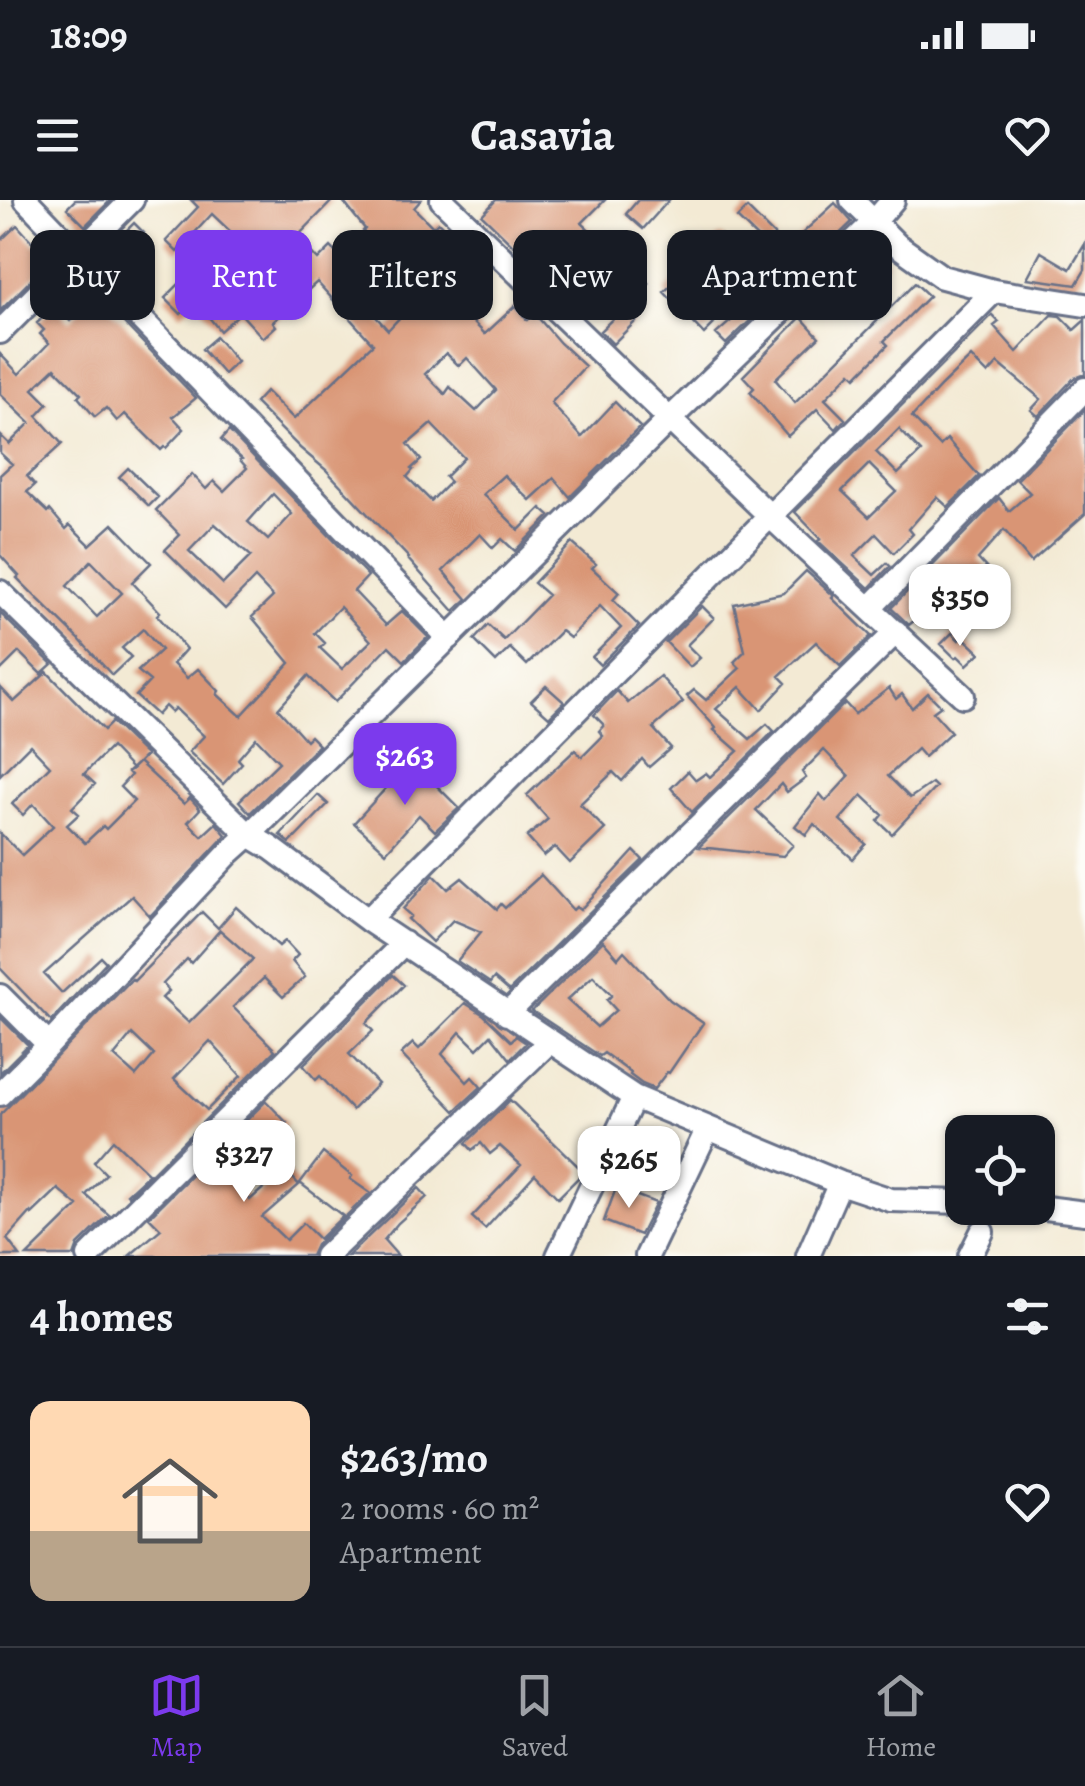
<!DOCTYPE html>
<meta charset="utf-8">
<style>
:root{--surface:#171b24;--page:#242831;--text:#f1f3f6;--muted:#9ea1a6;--line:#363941;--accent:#7c3aed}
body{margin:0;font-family:Alegreya,serif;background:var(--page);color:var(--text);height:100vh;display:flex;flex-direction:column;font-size:38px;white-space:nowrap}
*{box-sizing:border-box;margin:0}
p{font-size:32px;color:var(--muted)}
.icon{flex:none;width:55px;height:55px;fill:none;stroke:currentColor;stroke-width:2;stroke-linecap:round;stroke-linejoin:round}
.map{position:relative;height:1056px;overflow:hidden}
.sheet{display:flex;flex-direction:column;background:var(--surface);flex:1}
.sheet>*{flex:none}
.guide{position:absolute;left:30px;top:30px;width:1025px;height:90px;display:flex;gap:20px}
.buttons{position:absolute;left:945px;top:915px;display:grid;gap:20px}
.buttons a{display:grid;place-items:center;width:110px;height:110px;border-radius:20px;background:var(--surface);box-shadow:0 2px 8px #0004;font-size:50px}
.price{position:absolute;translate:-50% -85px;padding:0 22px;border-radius:20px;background:#fff;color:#222;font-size:32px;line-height:65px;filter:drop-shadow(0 2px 5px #0008)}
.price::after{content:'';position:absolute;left:50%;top:60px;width:30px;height:22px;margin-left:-15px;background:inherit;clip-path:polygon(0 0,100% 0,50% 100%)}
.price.active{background:var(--accent);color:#fff}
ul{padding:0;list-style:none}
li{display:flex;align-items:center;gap:30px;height:250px;padding:0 30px}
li+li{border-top:2px solid var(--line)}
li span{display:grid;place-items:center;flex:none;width:280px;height:200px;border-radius:20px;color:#555}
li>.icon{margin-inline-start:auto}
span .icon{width:120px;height:120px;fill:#fffc;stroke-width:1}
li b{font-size:42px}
h2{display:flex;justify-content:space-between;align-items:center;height:120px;padding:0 30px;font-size:42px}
.tag{padding:0 35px;border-radius:20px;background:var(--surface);box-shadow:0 2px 8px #0004;font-size:35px;line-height:90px}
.tag.active{background:var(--accent);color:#fff}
.status{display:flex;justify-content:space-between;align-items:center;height:70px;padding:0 50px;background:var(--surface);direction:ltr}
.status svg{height:28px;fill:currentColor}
header{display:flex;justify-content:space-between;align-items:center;height:130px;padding:0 30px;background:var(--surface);font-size:45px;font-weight:700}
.dock{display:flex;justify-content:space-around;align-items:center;height:140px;border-top:2px solid var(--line);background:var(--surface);font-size:28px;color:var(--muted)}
.dock a{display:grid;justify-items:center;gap:5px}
.dock .active{color:var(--accent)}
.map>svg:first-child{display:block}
.building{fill:#d99574;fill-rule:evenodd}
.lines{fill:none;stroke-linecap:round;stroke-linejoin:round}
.minor-casing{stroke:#677087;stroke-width:28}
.minor{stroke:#fff;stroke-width:22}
</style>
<div class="status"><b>18:09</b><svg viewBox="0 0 49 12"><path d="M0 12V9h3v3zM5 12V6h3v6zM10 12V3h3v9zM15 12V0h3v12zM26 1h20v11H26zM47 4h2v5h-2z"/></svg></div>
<header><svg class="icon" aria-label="menu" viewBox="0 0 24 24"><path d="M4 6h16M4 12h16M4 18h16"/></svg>Casavia<svg class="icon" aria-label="heart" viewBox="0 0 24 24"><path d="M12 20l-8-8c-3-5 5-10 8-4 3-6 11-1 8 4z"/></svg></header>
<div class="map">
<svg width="1085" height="1056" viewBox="0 0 1085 1056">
<rect width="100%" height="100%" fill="#fdfcf7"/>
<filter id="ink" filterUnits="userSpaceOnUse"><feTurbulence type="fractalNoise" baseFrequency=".01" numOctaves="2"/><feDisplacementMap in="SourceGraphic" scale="20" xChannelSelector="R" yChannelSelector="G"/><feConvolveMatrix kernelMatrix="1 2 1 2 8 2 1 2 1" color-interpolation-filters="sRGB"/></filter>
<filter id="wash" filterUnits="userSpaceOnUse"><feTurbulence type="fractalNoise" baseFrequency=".0048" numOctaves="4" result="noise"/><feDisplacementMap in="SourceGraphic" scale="40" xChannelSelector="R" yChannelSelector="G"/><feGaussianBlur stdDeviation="2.25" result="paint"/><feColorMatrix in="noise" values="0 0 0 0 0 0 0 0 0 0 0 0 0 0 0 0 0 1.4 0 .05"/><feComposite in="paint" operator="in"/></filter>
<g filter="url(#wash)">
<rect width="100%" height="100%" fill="#f3ead4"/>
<g id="blocks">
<path class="building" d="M75,0H111L85,26L67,8Z
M191,0H333L297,37L318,60L331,47L347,64L336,73L388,130L418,98L362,39L366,35L363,31L365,29L342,0H421L414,8L433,27L438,22L466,49L458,57L484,84L459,108L485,134L515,106L527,120L534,113L560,143L585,166L551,203L582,237L615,202L640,227L570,297L554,278L530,300L504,275L483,294L519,330L541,308L550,316L515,351L502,339L493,348L480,334L443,371L467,399L454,411L408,359L409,358L326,270L300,248L255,203L266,191L294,219L373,144L317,82L273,122L276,126L263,138L240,113L220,131L196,101L181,114L165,98L231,32L212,14L177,52L166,41L198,7ZM249,33L275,58L262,71L281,90L260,109L245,91L240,95L217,65ZM446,153L459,166L467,158L496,190L476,211L450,187L445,194L425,174ZM431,224L464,258L445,277L450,282L431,301L407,277L413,270L411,269L421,260L408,244Z
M496,0H605L582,23L601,41L606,35L649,84L636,96L596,50L575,71L595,91L577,109L565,98L569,95L521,49L519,51L482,15Z
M638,0H669L643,29L626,14Z
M835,3L852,22L812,61L794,41Z
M747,8L776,37L767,47L737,18Z
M134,23L144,33L129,47L148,66L129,85L116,71L119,68L104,53Z
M17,25L36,46L43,39L57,54L0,111V41Z
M721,35L733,48L686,94L714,124L704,134L664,92L708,50L706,48Z
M1085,44V70L1076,85L1027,78L1041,52L1070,69Z
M872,48L887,63L878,72L875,69L849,94L837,82Z
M776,81L783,89L726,144L716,134Z
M915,83L929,96L884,141L888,145L856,177L851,172L825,199L845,219L836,229L817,209L788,236L750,192L754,188L743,176L801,117L819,137L775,179L795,203Z
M95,93L196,198L173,217L184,229L166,248L164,247L161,250L125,214L117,221L106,208L95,217L78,197L81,194L55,168L33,189L48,204L37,216L62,244L27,276L35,285L27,292L48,312L50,310L66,329L70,325L90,345L113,324L151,363L132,382L160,412L157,415L186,449L173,464L187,478L198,469L219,491L217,494L241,516L290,463L252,417L273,397L255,378L225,409L165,350L180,335L156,310L192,274L206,289L214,281L224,291L247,268L240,260L242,259L221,240L229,231L368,376L354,391L386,425L402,411L428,437L404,461L389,446L335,502L308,476L278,509L306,540L310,536L319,545L250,613L239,601L279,562L256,538L238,559L242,563L223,584L189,552L204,536L175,508L171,512L165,506L157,515L136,496L150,481L138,471L161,450L143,429L122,448L131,457L112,475L78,438L32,393L17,378L19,376L0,355V275L12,264L0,253V235L9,244L30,223L0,194V154L19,174L49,143L40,134L44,130L37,123L54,106L70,121ZM273,294L292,314L268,340L248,322ZM215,324L251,356L223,384L189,351ZM91,361L122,393L97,417L67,386ZM340,407L371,441L342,469L320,448L325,443L315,433Z
M634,98L646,111L613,144L600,131Z
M992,115L999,122L994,126L1017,152L1052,115L1060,116L1074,130L1085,120V174L1074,178L1038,216L1031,210L1041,199L998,163L988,174L971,157L941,186L912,217L940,246L947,239L979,276L948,307L937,297L909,329L913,334L894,353L876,334L854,356L874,375L887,363L890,366L869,388L818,341L821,339L795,312ZM899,229L921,252L898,274L876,252ZM869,264L896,291L869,317L842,291Z
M216,137L237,162L224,174L202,149Z
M1085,210V314L1031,362L1004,330L978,359L1005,388L979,409L967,395L942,418L930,407L909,425L891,408L999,298L1009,311L1030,293L1017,280Z
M128,268L158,297L149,306L119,277Z
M572,343L596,364L592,368L619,393L613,400L639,426L600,465L592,457L621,428L600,406L570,438L561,431L527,465L510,448L496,462L474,440L488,425L504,440L548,395L534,383Z
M806,371L834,396L832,398L871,436L840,466L816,442L779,476L786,483L761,510L740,487L716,509L750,539L767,524L774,531L692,612L671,588L688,571L696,580L706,573L710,577L738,551L714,530L716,528L687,496L694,490L706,500L740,468L734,462L745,451L734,404L784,393Z
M702,406L714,418L687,445L700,458L690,467L666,442Z
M0,413L52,464L41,474L19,452L0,471Z
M952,433L959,440L963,437L980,453L967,465L958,456L955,458L941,444Z
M47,472L104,530L112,522L146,555L132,569L111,547L84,574L95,584L72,608L79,614L67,625L85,643L103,626L106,629L134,601L120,587L131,575L128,572L139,562L184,604L190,598L200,609L188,622L202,636L216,623L226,635L150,716L132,696L44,774L62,793L101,757L106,762L51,821L0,768V633L22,655L53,626L33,604L23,615L12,604L50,566L30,545L0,575V487L14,502Z
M660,476L683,502L653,528L671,548L649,567L642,559L622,581L613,572L580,604L605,629L570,663L555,647L544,656L527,637L548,619L527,595L575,550L582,557L603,536L599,531L604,525L594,515L617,491L628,503Z
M546,486L564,502L549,517L531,501Z
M889,488L896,499L902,494L912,508L928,493L941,506L933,512L951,532L924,557L917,549L888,576L910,598L932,583L936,587L892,634L878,621L883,615L862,595L840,620L866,644L853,659L814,624L806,635L795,626L820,594L826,601L849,576L824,550L802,572L806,578L787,592L781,584L756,610L793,645L783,656L699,647L845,503L855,514Z
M417,566L459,608L435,631L419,615L386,652L354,623L400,573L405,579Z
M318,595L328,604L290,643L280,635Z
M634,651L643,660L509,791L494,778L490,783L457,761L481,732L453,720L432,742L408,719L411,716L403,709L434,675L448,689L462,678L497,709L501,704L505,708L541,675L573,710L576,707L580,710Z
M236,707L279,746L285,741L298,755L292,761L305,777L283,797L264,778L233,807L275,850L129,996L127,994L149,974L113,940L94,962L106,974L86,995L109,1015L78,1045L74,1056H27L78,1006L58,989L32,1014L31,1012L7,1039L20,1056H0V915L132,779L134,781L202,712L218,728ZM220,730L253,759L189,823L162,798L169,791L163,784L187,759L191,763ZM132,834L154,855L136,876L114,856ZM210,841L241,876L207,910L174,879Z
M603,741L618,758L624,751L670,800L703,823L669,873L667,872L654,889L642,884L630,875L631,873L604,853L600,856L532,811ZM593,776L612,795L607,800L616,810L597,827L567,800Z
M393,775L404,785L366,823L373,831L349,854L378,884L352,910L320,876L316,880L303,865Z
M465,803L484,815L511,841L516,836L526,843L510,859L491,835L477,849L460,832L442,854L467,882L472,877L481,887L455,911L401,854L413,843L419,849Z
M0,817L28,845L0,873Z
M510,900L582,970L578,978L558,998L535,974L485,1029L472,1017L521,965L500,946L490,954L481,943L472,950L466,943Z
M266,901L287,923L258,951L245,937L216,965L250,1000L285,969L299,985L262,1017L286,1040L303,1023L319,1039L343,1016L300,983L323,953L352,976L350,979L370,993L316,1045L311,1056H129L161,1029L149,1017Z
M419,988L427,997L398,1023L384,1040L398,1056H348Z
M616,988L656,1003L640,1035L604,1021Z"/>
</g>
</g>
<g filter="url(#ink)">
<use href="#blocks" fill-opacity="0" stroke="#677087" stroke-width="2.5"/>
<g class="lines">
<defs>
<path id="minor" d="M26,0L449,438
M442,0L770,316L963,496
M852,0L897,45L942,77L994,91L1085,105
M0,132L132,0
M0,392L249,635L670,219L874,22L893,0
M870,408L1085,189
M368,720L994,91
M0,796L49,845
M507,814L896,432
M0,894L49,845L230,652L249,635L271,648L368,720L634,897L840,983L891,1000L962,1002
M1038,1007L1085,1013
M89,1056L404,743
M326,1056L549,842
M558,1056L634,897
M647,1056L708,928
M808,1056L840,983
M970,1056L982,1032"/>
</defs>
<use href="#minor" class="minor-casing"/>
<use href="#minor" class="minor"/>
</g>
</g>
</svg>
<div class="buttons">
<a><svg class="icon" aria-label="locate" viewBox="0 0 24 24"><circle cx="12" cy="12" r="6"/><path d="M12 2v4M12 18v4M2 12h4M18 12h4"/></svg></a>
</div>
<b class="price" style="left:960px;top:449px">$350</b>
<b class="price active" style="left:405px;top:608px">$263</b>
<b class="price" style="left:244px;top:1005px">$327</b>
<b class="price" style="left:629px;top:1011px">$265</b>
<div class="guide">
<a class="tag">Buy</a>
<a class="tag active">Rent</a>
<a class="tag">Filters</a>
<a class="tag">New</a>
<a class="tag">Apartment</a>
</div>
</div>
<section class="sheet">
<h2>4 homes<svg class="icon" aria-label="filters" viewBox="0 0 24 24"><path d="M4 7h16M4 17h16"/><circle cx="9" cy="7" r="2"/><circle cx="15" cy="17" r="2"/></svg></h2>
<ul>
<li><span style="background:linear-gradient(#ffd9b3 65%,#b9a48a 0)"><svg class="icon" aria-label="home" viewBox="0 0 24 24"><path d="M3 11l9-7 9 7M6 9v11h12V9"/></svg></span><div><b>$263/mo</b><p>2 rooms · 60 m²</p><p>Apartment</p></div><svg class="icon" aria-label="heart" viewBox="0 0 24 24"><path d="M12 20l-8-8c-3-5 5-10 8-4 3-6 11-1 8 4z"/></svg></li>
</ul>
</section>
<nav class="dock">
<a class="active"><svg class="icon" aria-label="map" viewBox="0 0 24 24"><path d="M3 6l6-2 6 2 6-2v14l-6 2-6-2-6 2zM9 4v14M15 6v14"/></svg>Map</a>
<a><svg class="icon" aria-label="saved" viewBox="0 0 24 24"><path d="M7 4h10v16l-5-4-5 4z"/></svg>Saved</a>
<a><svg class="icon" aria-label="home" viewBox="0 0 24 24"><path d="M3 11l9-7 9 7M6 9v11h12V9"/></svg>Home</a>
</nav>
